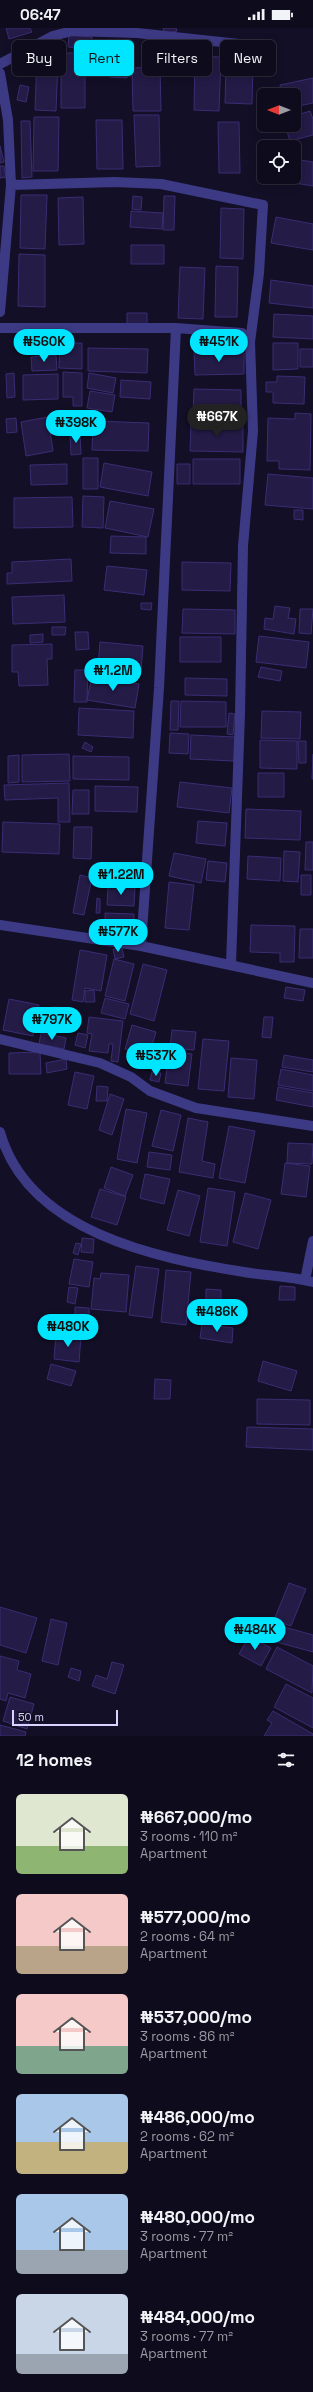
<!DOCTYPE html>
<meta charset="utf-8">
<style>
:root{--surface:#0e0b1c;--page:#171425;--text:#f1f3f6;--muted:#9b9ba3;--line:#2e2b3b;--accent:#00e5ff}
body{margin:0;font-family:"Space Grotesk",sans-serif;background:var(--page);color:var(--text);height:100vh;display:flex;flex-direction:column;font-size:15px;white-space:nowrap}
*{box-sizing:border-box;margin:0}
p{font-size:13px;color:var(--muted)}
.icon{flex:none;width:22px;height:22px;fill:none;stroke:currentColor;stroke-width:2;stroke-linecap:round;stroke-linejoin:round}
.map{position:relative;height:1708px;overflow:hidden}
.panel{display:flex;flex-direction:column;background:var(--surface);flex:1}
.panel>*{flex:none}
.top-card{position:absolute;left:12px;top:12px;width:289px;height:36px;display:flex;gap:8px}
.needle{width:26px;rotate:270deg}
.tools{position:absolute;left:257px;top:60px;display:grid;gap:8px}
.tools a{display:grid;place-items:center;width:44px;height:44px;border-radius:6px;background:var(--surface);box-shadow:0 2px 10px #0003,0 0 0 1px var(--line);font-size:20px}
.scale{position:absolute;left:12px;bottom:10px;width:106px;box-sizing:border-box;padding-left:4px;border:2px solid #d9d4ff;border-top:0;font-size:11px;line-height:14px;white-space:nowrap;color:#d9d4ff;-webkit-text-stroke:3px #130f26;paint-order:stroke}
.price{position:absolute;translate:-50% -34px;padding:0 9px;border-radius:14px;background:var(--accent);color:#111;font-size:13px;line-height:26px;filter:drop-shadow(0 1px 2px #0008)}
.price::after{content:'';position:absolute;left:50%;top:24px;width:12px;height:9px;margin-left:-6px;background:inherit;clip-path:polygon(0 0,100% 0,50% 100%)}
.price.selected{background:#222;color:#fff}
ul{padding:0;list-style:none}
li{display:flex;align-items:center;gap:12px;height:100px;padding:0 16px}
li span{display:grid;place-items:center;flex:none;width:112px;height:80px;border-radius:6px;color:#555}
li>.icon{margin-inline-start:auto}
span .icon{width:48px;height:48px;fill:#fffc;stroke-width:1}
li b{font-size:17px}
h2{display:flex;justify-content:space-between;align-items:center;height:48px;padding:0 16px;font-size:17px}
.chip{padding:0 14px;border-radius:6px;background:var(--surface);box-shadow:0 2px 10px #0003,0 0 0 1px var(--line);font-size:14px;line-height:36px}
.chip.selected{background:var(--accent);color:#111}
.status{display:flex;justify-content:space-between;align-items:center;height:28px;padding:0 20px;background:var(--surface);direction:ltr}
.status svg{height:11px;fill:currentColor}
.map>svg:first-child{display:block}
.building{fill:#241b47;stroke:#3b2d73}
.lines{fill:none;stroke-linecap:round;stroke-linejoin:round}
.minor{stroke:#3d3a85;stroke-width:10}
</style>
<div class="status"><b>06:47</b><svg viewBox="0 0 49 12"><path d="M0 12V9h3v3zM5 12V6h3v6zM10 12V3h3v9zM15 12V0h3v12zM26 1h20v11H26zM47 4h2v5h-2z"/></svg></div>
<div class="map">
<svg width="313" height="1708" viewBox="0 0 313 1708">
<rect width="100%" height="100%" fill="#130f26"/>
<path class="building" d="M6,0H30L32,4L9,11Z
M163,0H176L177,3L165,6Z
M69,7L92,9L91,21L68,19Z
M156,15L163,16V34H155Z
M61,25H85V80H61Z
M195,28L221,29L219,83L194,82Z
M110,30H128L127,50L109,49Z
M37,31L58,32L56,83L35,82Z
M160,39L161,83H133L132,40Z
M226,39H253L252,76L225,75Z
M313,50V75L294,79V67H282L280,57Z
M20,57L29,59L26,74L17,72Z
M310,83L313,91V107L290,113L285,97H294V88Z
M134,87H159L160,138L136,139Z
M34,89H59L58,143H33Z
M96,92H122L123,141H97Z
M21,93H30L32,149L22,150Z
M218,94H239L240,145H219Z
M0,118L4,134L0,135Z
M294,131L313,134V158L276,152L277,149H294Z
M0,138H4L6,149L0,150Z
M21,167H47L45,221L20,220Z
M133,168L142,169L141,182L132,181Z
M164,168H175L174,202H163Z
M83,169L84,216L59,217L58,170Z
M221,180L244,181L243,231L220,230Z
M131,183L163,185L162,201L130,199Z
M276,189L313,196V222L271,215Z
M131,217H164V236H131Z
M19,226L45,227V279L18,278Z
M216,238L238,239L237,289H215Z
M180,239L205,240L203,291L178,290Z
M271,252L313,258V280L269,275Z
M127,285H147V297L127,296Z
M274,286L313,288V311L273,309Z
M60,315H82V341L59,340Z
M273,315H298V341L273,342Z
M88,320L148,321L147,345L88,343Z
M300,321H313V339H300Z
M244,322V346L195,347L194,324Z
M56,327L57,342L32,343L31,329Z
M63,344L82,345V378H73V369H63Z
M14,345L15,369L7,370L6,346Z
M89,345L116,350L113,365L87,360Z
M58,346V371L23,372V347Z
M277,348L305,349L304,376L273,375V364H266V354H277Z
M121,352L151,354L150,371L120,369Z
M194,361L241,362V388L193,387Z
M90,363L115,367L112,384L87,380Z
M65,383L67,392L56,394L54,386Z
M85,385L97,386L96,392L84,391Z
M295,385L311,386L310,442L279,441V433H267L268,390L295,391Z
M48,389L53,423L26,428L21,394Z
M16,390L17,404L7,405L6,391Z
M93,393L149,395L148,423L92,422Z
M191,395L243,396V424L190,423Z
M80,405L81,426L71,427L70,406Z
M83,430H98V461H83Z
M193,431H240V456H193Z
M104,435L152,444L148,468L100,459Z
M67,436V456L31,457L30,437Z
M177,436H190V456H177Z
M268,446L313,450V481L265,477Z
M83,468L104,469L103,500L82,499Z
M72,469L73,499L14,500V470Z
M110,473L154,481L148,509L105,500Z
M294,482H303V492L294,491Z
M111,508L146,509V526L110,525Z
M71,531L72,553L7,556V545H12V534Z
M182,534L231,535L230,563L182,562Z
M107,538L147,542L144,567L104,562Z
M64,567L65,594L13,596L12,569Z
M141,575H152L151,582L141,581Z
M275,578L290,580L288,590L296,591L294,606L264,601L265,590L273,591Z
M183,581L235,582V606L182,605Z
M300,581H313L311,606L299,605Z
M52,599H66L65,607H52Z
M75,604H88L89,621L76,622Z
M43,606V614L30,615V607Z
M259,608L309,614L306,640L256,634Z
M180,609H221V634H180Z
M100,614L143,618L141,643L98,639Z
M52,616V631H47L48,657L19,658L18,644H12V617Z
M261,639L282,643L280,653L258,649Z
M75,642H88L87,674H74Z
M92,647L139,656L135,680L87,672Z
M185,650L227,651V668L185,667Z
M171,673H179L178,702H170Z
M181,673L226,674V699H180Z
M79,680L134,683L133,710L78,707Z
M262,683L301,684L300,711L261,710Z
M229,685L235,686L233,707L227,706Z
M170,705L189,706L188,726L169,725Z
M191,707L235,709L234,733L190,731Z
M260,712L297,713V741L260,740Z
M298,713H306V735H299Z
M85,714L93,719L91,724L82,720Z
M69,726L70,753L22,754V727Z
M313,726V751H312Z
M19,727V754L8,755V728Z
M73,728L129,729V752L73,751Z
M258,745H284V769H258Z
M180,754L232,760L229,785L177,779Z
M69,755L70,794H58V770L5,772L4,757Z
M95,758L138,759L137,784L95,783Z
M73,762H89V786H72Z
M246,781L301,783L300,812L245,810Z
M198,793L227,795L225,818L196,815Z
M3,794L60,796L59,826L2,824Z
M74,799H92L91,831L73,830Z
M306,814H313V842H305Z
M284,823L300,824L298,854L283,853Z
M174,825L206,831L201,855L169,848Z
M248,828L281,830L280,853L247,851Z
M208,833L227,835L225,854L206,852Z
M108,844L138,845L137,856L108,855Z
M80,847L92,850L84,887L73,885Z
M301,847H311V867H301Z
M169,854L194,857L189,902L165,900Z
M108,859H135L134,878L107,877Z
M97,870L100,871V885H96Z
M105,885L134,886V904L105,903Z
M251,897L295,898L294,934H280V925L250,924Z
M300,901H313V930H299Z
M122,920L124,929L115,931L113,921Z
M80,922L107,927L101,963L85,960L83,974L72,972Z
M114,931L134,936L125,973L105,968Z
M143,936L167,942L154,993L130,986Z
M286,959L305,962L303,973L284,970Z
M94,962L95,974H85V963Z
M105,970L129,976L125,991L101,985Z
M9,971L39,977L33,1008L3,1002Z
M53,979L71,980V989L53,988Z
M89,989L123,993L118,1034L111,1033L113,1016H109L108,1025L89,1023L92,1006L87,1005Z
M264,989H273L271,1010L262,1009Z
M132,997L156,1004L149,1028L125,1021Z
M172,1002L196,1004L194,1022L170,1020Z
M41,1005L66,1010L64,1021L39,1016Z
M78,1005L88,1007L85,1020L75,1017Z
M203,1011L229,1013L224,1063L198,1061Z
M169,1023L192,1026L188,1058L165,1055Z
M40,1024L41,1046H9V1025Z
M284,1027L313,1032V1044L282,1039Z
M231,1030L257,1032L254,1071L228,1069Z
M66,1031L67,1041L47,1045L46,1035Z
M281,1041L313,1047V1063L278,1057Z
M75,1044L94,1048L87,1081L68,1077Z
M152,1044L161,1045L159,1054L150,1052Z
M97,1058L108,1059L107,1073H96Z
M278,1059L313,1065V1079L276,1072Z
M110,1066L124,1071L112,1107L99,1102Z
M126,1081L147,1085L137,1135L117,1131Z
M161,1082L181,1087L173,1123L152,1118Z
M188,1090L208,1094L202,1133L215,1136L213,1150L179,1144Z
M229,1098L255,1103L245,1155L219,1150Z
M288,1115L313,1116L312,1136L287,1135Z
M149,1124L172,1127L170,1142L147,1139Z
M285,1135L310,1138L306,1169L281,1166Z
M111,1139L133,1147L125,1168L104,1160Z
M145,1146L170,1151L164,1176L140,1170Z
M208,1160L235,1164L227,1218L200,1214Z
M100,1161L126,1169L117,1197L91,1189Z
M178,1162L200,1168L189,1208L167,1202Z
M245,1165L271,1172L258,1221L233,1214Z
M82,1210L94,1211L93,1225L81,1224Z
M76,1215L81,1216L78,1227L73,1225Z
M74,1231L93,1234L89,1259L69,1256Z
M136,1238L159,1241L152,1290L129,1287Z
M166,1242L191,1244L186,1297L161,1294Z
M101,1245L129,1247L126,1284L91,1281L94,1250L100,1251Z
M280,1258L295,1259V1272H279Z
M69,1259L78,1260L75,1276L67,1274Z
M206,1261L221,1262V1276L206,1275Z
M75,1279L89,1280V1291L75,1290Z
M202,1296L233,1300L232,1315L200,1310Z
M56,1306L81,1308L79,1334L54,1331Z
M263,1333L297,1343L291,1363L258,1353Z
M51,1336L76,1343L71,1358L47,1351Z
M155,1351L171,1352L170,1371H154Z
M257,1371L310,1372V1397L257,1396Z
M247,1399L313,1401V1422L246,1419Z
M289,1555L306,1561L291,1598L274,1592Z
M0,1579L37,1590L26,1625L0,1617Z
M51,1591L67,1595L58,1637L42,1633Z
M273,1596L313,1607V1624L269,1612Z
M249,1608L271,1620L261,1638L239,1626Z
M277,1619L313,1638L312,1665L266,1641Z
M0,1628L19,1633L17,1642L31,1646L25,1670L8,1665L6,1673L0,1671Z
M112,1634L124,1637L115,1666L92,1658L96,1647L107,1651Z
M71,1640L81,1643L79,1653L68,1649Z
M286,1656L313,1670V1700L274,1679Z
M10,1669L34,1676L27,1701L3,1693Z
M273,1683L313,1706V1708H264L272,1695L267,1692Z
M0,1697L26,1704L25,1708H0Z"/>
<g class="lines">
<path class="minor" d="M0,36L53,8L72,3L137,5L258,18
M0,45L8,92L11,157L0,284
M11,157L115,154L161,156L263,177L259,245L250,314L253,403L243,518L240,686L231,936
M0,300H176L242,305L250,314
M0,897L141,918L313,955
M141,918L159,660L176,300
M0,1011L100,1035L131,1049L150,1063L196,1080L313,1098
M0,1104C28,1204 156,1230 244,1244C267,1248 290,1248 313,1254
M305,1252L313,1213"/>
</g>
</svg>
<div class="tools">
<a><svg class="needle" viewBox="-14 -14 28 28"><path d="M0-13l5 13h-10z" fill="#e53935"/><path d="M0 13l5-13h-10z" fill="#9b9ba3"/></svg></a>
<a><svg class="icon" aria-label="locate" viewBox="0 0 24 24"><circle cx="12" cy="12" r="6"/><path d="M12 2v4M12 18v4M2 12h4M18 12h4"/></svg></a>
</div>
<div class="scale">50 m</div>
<b class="price" style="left:44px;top:335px">₦560K</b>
<b class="price" style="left:219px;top:335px">₦451K</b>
<b class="price selected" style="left:217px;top:410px">₦667K</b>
<b class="price" style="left:76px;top:416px">₦398K</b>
<b class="price" style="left:113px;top:664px">₦1.2M</b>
<b class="price" style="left:121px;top:868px">₦1.22M</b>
<b class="price" style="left:118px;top:925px">₦577K</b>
<b class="price" style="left:52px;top:1013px">₦797K</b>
<b class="price" style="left:156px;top:1049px">₦537K</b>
<b class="price" style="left:217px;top:1305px">₦486K</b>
<b class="price" style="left:68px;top:1320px">₦480K</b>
<b class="price" style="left:255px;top:1623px">₦484K</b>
<div class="top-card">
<a class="chip">Buy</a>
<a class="chip selected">Rent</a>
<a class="chip">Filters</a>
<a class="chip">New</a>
</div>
</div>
<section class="panel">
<h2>12 homes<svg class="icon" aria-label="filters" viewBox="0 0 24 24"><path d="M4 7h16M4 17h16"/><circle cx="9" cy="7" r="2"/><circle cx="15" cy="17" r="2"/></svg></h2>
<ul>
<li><span style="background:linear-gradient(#dfe7d0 65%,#8fb573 0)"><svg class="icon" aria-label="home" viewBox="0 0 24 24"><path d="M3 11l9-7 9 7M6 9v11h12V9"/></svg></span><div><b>₦667,000/mo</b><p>3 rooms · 110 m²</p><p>Apartment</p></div></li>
<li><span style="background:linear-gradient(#f6c9c9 65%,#b9a48a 0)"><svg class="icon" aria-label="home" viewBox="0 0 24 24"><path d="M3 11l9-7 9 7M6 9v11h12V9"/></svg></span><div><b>₦577,000/mo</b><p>2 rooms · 64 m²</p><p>Apartment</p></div></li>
<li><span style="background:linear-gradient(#f6c9c9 65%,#7fa58c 0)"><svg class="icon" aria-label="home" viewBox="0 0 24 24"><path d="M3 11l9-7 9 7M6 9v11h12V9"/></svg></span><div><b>₦537,000/mo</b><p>3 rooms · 86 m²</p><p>Apartment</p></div></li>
<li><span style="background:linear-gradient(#a9c7e8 60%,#c2b280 0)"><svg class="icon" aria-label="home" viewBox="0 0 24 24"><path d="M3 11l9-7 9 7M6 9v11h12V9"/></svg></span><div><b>₦486,000/mo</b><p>2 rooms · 62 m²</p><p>Apartment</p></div></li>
<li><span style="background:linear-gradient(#a9c7e8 70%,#9aa5b1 0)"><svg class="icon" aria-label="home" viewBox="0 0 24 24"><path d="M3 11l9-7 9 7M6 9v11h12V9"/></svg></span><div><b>₦480,000/mo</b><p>3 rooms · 77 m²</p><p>Apartment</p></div></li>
<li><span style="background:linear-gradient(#c9d6e8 75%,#9aa5b1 0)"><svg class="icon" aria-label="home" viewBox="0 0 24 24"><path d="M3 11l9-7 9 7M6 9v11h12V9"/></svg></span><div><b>₦484,000/mo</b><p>3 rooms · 77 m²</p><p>Apartment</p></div></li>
</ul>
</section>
